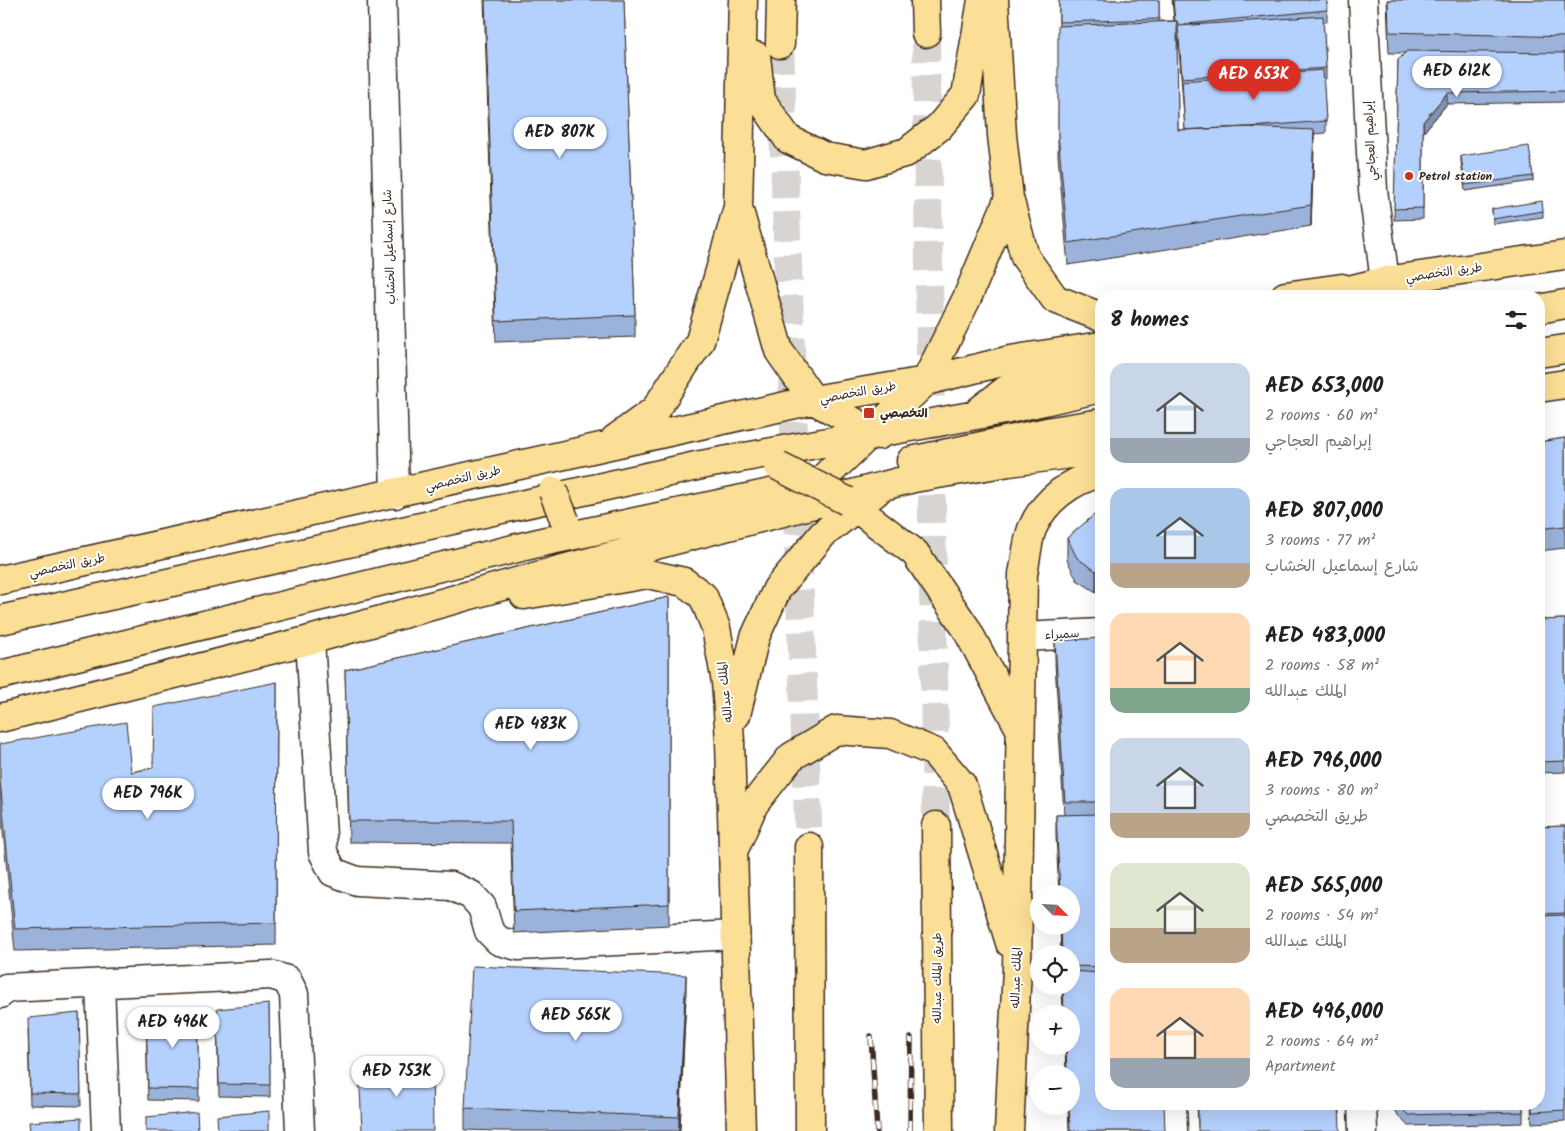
<!DOCTYPE html>
<meta charset="utf-8">
<style>
:root{--surface:#fff;--page:#f2f2f2;--text:#222;--muted:#767676;--accent:#d93025}
body{margin:0;font-family:Kalam,"Playpen Sans Arabic",sans-serif;background:var(--page);color:var(--text);height:100vh;display:flex;flex-direction:column;font-size:19px;white-space:nowrap}
*{box-sizing:border-box;margin:0}
p{font-size:16px;color:var(--muted)}
.icon{flex:none;width:28px;height:28px;fill:none;stroke:currentColor;stroke-width:2;stroke-linecap:round;stroke-linejoin:round}
.map{position:relative;flex:1;overflow:hidden}
.side{position:absolute;left:1095px;top:290px;width:450px;height:820px;display:flex;flex-direction:column;background:var(--surface);border-radius:20px;box-shadow:0 5px 20px #0002}
.side>*{flex:none}
.needle{width:32px;rotate:114deg}
.tools{position:absolute;left:1030px;top:885px;display:grid;gap:10px}
.tools a{display:grid;place-items:center;width:50px;height:50px;border-radius:50%;background:var(--surface);box-shadow:0 5px 20px #0002;font-size:25px}
.price{position:absolute;translate:-50% -42px;padding:0 11px;border-radius:18px;background:#fff;color:#222;font-size:16px;line-height:32px;filter:drop-shadow(0 1px 2px #0008)}
.price::after{content:'';position:absolute;left:50%;top:30px;width:15px;height:11px;margin-left:-8px;background:inherit;clip-path:polygon(0 0,100% 0,50% 100%)}
.price.selected{background:var(--accent);color:#fff}
ul{padding:0;list-style:none}
li{display:flex;align-items:center;gap:15px;height:125px;padding:0 15px}
li span{display:grid;place-items:center;flex:none;width:140px;height:100px;border-radius:15px;color:#555}
li>.icon{margin-inline-start:auto}
span .icon{width:60px;height:60px;fill:#fffc;stroke-width:1}
li b{font-size:21px}
h2{display:flex;justify-content:space-between;align-items:center;height:60px;padding:0 15px;font-size:21px}
.map>svg:first-child{display:block}
.lines{fill:none;stroke-linecap:round;stroke-linejoin:round}
.highway-tunnel{stroke:#d8d4d2;stroke-width:28;stroke-dasharray:28 14;stroke-linecap:butt}
.minor-casing{stroke:#3b2a1e;stroke-width:31}
.major-casing{stroke:#3b2a1e;stroke-width:31}
.highway-casing{stroke:#3b2a1e;stroke-width:31}
.minor{stroke:#fff;stroke-width:28}
.major{stroke:#fbdf96;stroke-width:28}
.highway{stroke:#fbdf96;stroke-width:28}
.rail-casing{stroke:#3b2a1e;stroke-width:5.5}
.rail{stroke:#fff;stroke-width:4;stroke-dasharray:11;stroke-linecap:butt}
.major-bridge-casing{stroke:#3b2a1e;stroke-width:31;stroke-linecap:butt}
.major-bridge{stroke:#fbdf96;stroke-width:28}
.wall{fill:#9bb3da;stroke:#3b2a1e;fill-rule:evenodd}
.shaded-wall{fill:#7e92b1;stroke:#3b2a1e}
.building{fill:#b4d0fd;stroke:#3b2a1e}
.poi-dot{fill:#c8321e;stroke:#fff;stroke-width:2}
.labels{text-anchor:middle;stroke-width:4;stroke-linejoin:round;paint-order:stroke}
.street-label{font-size:12px;fill:#3b2a1e;stroke:#fff}
.poi-label{font-size:12px;font-weight:bold;fill:#3b2a1e;stroke:#fff;text-anchor:start}
</style>
<div class="map">
<svg width="1565" height="1131" viewBox="0 0 1565 1131">
<rect width="100%" height="100%" fill="#fff"/>
<filter id="ink" filterUnits="userSpaceOnUse"><feTurbulence type="fractalNoise" baseFrequency=".02" numOctaves="2"/><feDisplacementMap in="SourceGraphic" scale="10" xChannelSelector="R" yChannelSelector="G"/><feConvolveMatrix kernelMatrix="1 2 1 2 8 2 1 2 1" color-interpolation-filters="sRGB"/></filter>
<g filter="url(#ink)">
<g class="lines">
<path class="highway-tunnel" d="M926,33L936,826
M780,44L809,847"/>
<defs>
<path id="minor" d="M382,0L395,494
M1363,0L1373,190L1385,281
M1023,637L1101,633
M310,640L323,852L333,872L357,881L451,886L471,895L482,907L489,931L499,941L518,946L735,935
M100,984L106,1131
M0,994L6,988L271,975L287,980L294,994L300,1131
M1172,1104L1173,1131
M1362,1104L1363,1131"/>
<path id="major" d="M994,0L1002,135L1009,198L1025,257L1055,299L1101,317
M756,56L761,100L788,139L825,157L866,164L907,152L939,127L966,95L982,0
M738,207L779,351L813,400L879,435
M1285,296L1342,288
M1324,296L1385,281L1565,255
M1539,309L1565,304
M1539,353L1565,349
M1539,388L1565,384
M980,410L1006,390L1095,360
M615,439L655,410L700,341L738,207L743,0
M911,461L1052,431L1101,423
M808,489L818,483L926,381L967,298L1009,198
M847,501L915,553L966,628L1020,729
M0,580L813,400L926,381L1010,360L1101,346
M524,595L648,574L684,582L703,596L716,628L726,682L730,741L741,1131
M0,620L701,465L1004,410L1101,388
M0,675L542,542L826,481
M736,715L755,637L777,589L823,534L877,491
M0,718L310,640L559,570L914,478L1009,462L1101,450
M736,845L754,804L791,757L836,730L890,734L934,752L962,785L1010,943
M1009,1131L1017,968L1023,574C1026,560 1027,542 1032,529C1044,500 1072,480 1101,473"/>
<path id="highway" d="M925,0L926,33
M780,44L781,0
M936,826L939,1131
M809,847L810,1131"/>
</defs>
<use href="#minor" class="minor-casing"/>
<use href="#major" class="major-casing"/>
<use href="#highway" class="highway-casing"/>
<use href="#minor" class="minor"/>
<use href="#major" class="major"/>
<use href="#highway" class="highway"/>
<defs>
<path id="rail" d="M871,1036L877,1131
M910,1131L911,1038"/>
</defs>
<use href="#rail" class="rail-casing"/>
<use href="#rail" class="rail"/>
<defs>
<path id="major-bridge" d="M778,466L847,501
M553,491L565,521"/>
</defs>
<use href="#major-bridge" class="major-bridge-casing"/>
<use href="#major-bridge" class="major-bridge"/>
</g>
<path class="wall" d="M484,0H624L635,315V337L496,342Z
M1059,0H1159V21H1174L1172,0H1327V22H1323L1326,68V79H1323L1326,121V133L1314,134L1311,226L1068,265L1058,156ZM1177,36H1178L1185,130H1178Z
M1387,0H1565V102L1447,104L1423,133V219L1394,220L1398,60L1405,53H1389Z
M1461,156L1533,176V181L1465,191L1461,162Z
M1492,209L1543,211V217L1493,224Z
M1565,438V548L1539,551V442Z
M1101,510L1096,592L1077,580L1067,560V538Z
M669,597V925L514,933L511,843L349,842L345,670Z
M1565,619V772L1539,773V620Z
M1101,638V1104L1165,1131H1069L1068,1106H1071V1074H1066L1065,1046H1071V1014H1063L1062,986H1071V954H1061L1060,926H1071V894H1059L1056,836V815H1064L1055,663V641Z
M277,682L276,945L15,951L0,802V744L131,772L153,768Z
M1565,826V1121L1532,1123L1531,1104H1539V827Z
M686,996L680,1131H499L465,1130V1108Z
M269,1004L270,1097L219,1096L217,1020Z
M197,1008L199,1101L148,1100L146,1024Z
M79,1013L81,1106L30,1105L28,1029Z
M1197,1104H1340V1114L1198,1127Z
M1395,1104H1523V1123L1408,1126L1395,1112Z"/>
<path class="shaded-wall" d="M1447,93V104L1423,133V122Z
M1314,130V152L1311,226V205Z
M1101,569V590L1096,592V571Z
M686,975V996L679,1131V1117Z"/>
<path class="building" d="M485,0H624L635,315L496,321Z
M1059,0H1159V19L1059,22Z
M1173,0H1327V10L1177,25V21H1175Z
M1388,0H1565V37L1389,32Z
M1323,16L1326,68L1182,78L1178,26Z
M1177,21L1178,130L1246,127L1314,130L1311,205L1068,243L1058,134V26Z
M1407,51L1565,53V91L1447,93L1423,122V208L1394,209L1398,60Z
M1323,70L1326,121L1249,127L1185,130L1182,81Z
M1529,146L1533,176L1465,185L1461,156Z
M1542,201L1543,211L1493,219L1492,209Z
M1565,438V526L1539,529V442Z
M1101,509V569L1096,571L1077,558L1067,538Z
M669,597V904L514,911L511,821H349L345,670Z
M1565,619V761L1539,762V620Z
M1101,638V802H1065L1055,641Z
M277,682L276,923L15,929L0,781V744L126,722L131,772L153,768L154,707Z
M1101,814V967L1071,966V954H1062L1061,926H1071V894H1060L1056,815Z
M1565,826V913L1539,914V827Z
M1565,915V1110L1532,1112V1104H1539V916Z
M472,966L686,975L679,1117L465,1108Z
M1071,971L1101,973V1104H1164L1165,1131H1070L1069,1106H1071V1074H1067L1066,1046H1071V1014H1064L1063,986H1071Z
M269,1004L270,1085L219,1084L217,1009Z
M197,1008L199,1089L148,1088L146,1012Z
M79,1013L81,1094L30,1093L28,1018Z
M432,1063L433,1131H362L359,1067Z
M1198,1104H1216L1198,1105Z
M1248,1104H1339L1340,1131H1198V1107Z
M1398,1104H1523V1112L1408,1115Z
M269,1111V1131H218L217,1116Z
M197,1112L198,1131H146V1117Z
M81,1118V1131H30L29,1122Z"/>
</g>
<g class="poi-dot">
<circle cx="1409" cy="176" r="5"/>
<rect x="863" y="407" width="12" height="12" rx="2.5"/>
</g>
<g class="labels">
<g class="street-label">
<text transform="translate(1370 141) rotate(-93)" y="4">إبراهيم العجاجي</text>
<text transform="translate(389 247) rotate(-92)" y="4">شارع إسماعيل الخشاب</text>
<text transform="translate(1444 272) rotate(-8)" y="4">طريق التخصصي</text>
<text transform="translate(858 392) rotate(-10)" y="4">طريق التخصصي</text>
<text transform="translate(463 478) rotate(-13)" y="4">طريق التخصصي</text>
<text transform="translate(67 565) rotate(-12)" y="4">طريق التخصصي</text>
<text transform="translate(1062 634) rotate(-3)" y="4">سميراء</text>
<text transform="translate(725 692) rotate(-96)" y="4">الملك عبدالله</text>
<text transform="translate(937 978) rotate(-90)" y="4">طريق الملك عبدالله</text>
<text transform="translate(1016 978) rotate(-88)" y="4">الملك عبدالله</text>
</g>
<g class="poi-label">
<text x="1419" y="180">Petrol station</text>
<text x="880" y="417">التخصصي</text>
</g>
</g>
</svg>
<div class="tools">
<a><svg class="needle" viewBox="-14 -14 28 28"><path d="M0-13l5 13h-10z" fill="#e53935"/><path d="M0 13l5-13h-10z" fill="#767676"/></svg></a>
<a><svg class="icon" aria-label="locate" viewBox="0 0 24 24"><circle cx="12" cy="12" r="6"/><path d="M12 2v4M12 18v4M2 12h4M18 12h4"/></svg></a>
<a>+</a>
<a>−</a>
</div>
<b class="price" style="left:1457px;top:98px">AED 612K</b>
<b class="price selected" style="left:1254px;top:101px">AED 653K</b>
<b class="price" style="left:560px;top:159px">AED 807K</b>
<b class="price" style="left:531px;top:751px">AED 483K</b>
<b class="price" style="left:148px;top:820px">AED 796K</b>
<b class="price" style="left:576px;top:1042px">AED 565K</b>
<b class="price" style="left:173px;top:1049px">AED 496K</b>
<b class="price" style="left:397px;top:1098px">AED 753K</b>
<section class="side">
<h2>8 homes<svg class="icon" aria-label="filters" viewBox="0 0 24 24"><path d="M4 7h16M4 17h16"/><circle cx="9" cy="7" r="2"/><circle cx="15" cy="17" r="2"/></svg></h2>
<ul>
<li><span style="background:linear-gradient(#c9d6e8 75%,#9aa5b1 0)"><svg class="icon" aria-label="home" viewBox="0 0 24 24"><path d="M3 11l9-7 9 7M6 9v11h12V9"/></svg></span><div><b>AED 653,000</b><p>2 rooms · 60 m²</p><p>إبراهيم العجاجي</p></div></li>
<li><span style="background:linear-gradient(#a9c7e8 75%,#b9a48a 0)"><svg class="icon" aria-label="home" viewBox="0 0 24 24"><path d="M3 11l9-7 9 7M6 9v11h12V9"/></svg></span><div><b>AED 807,000</b><p>3 rooms · 77 m²</p><p>شارع إسماعيل الخشاب</p></div></li>
<li><span style="background:linear-gradient(#ffd9b3 75%,#7fa58c 0)"><svg class="icon" aria-label="home" viewBox="0 0 24 24"><path d="M3 11l9-7 9 7M6 9v11h12V9"/></svg></span><div><b>AED 483,000</b><p>2 rooms · 58 m²</p><p>الملك عبدالله</p></div></li>
<li><span style="background:linear-gradient(#c9d6e8 75%,#b9a48a 0)"><svg class="icon" aria-label="home" viewBox="0 0 24 24"><path d="M3 11l9-7 9 7M6 9v11h12V9"/></svg></span><div><b>AED 796,000</b><p>3 rooms · 80 m²</p><p>طريق التخصصي</p></div></li>
<li><span style="background:linear-gradient(#dfe7d0 65%,#b9a48a 0)"><svg class="icon" aria-label="home" viewBox="0 0 24 24"><path d="M3 11l9-7 9 7M6 9v11h12V9"/></svg></span><div><b>AED 565,000</b><p>2 rooms · 54 m²</p><p>الملك عبدالله</p></div></li>
<li><span style="background:linear-gradient(#ffd9b3 70%,#9aa5b1 0)"><svg class="icon" aria-label="home" viewBox="0 0 24 24"><path d="M3 11l9-7 9 7M6 9v11h12V9"/></svg></span><div><b>AED 496,000</b><p>2 rooms · 64 m²</p><p>Apartment</p></div></li>
</ul>
</section>
</div>
